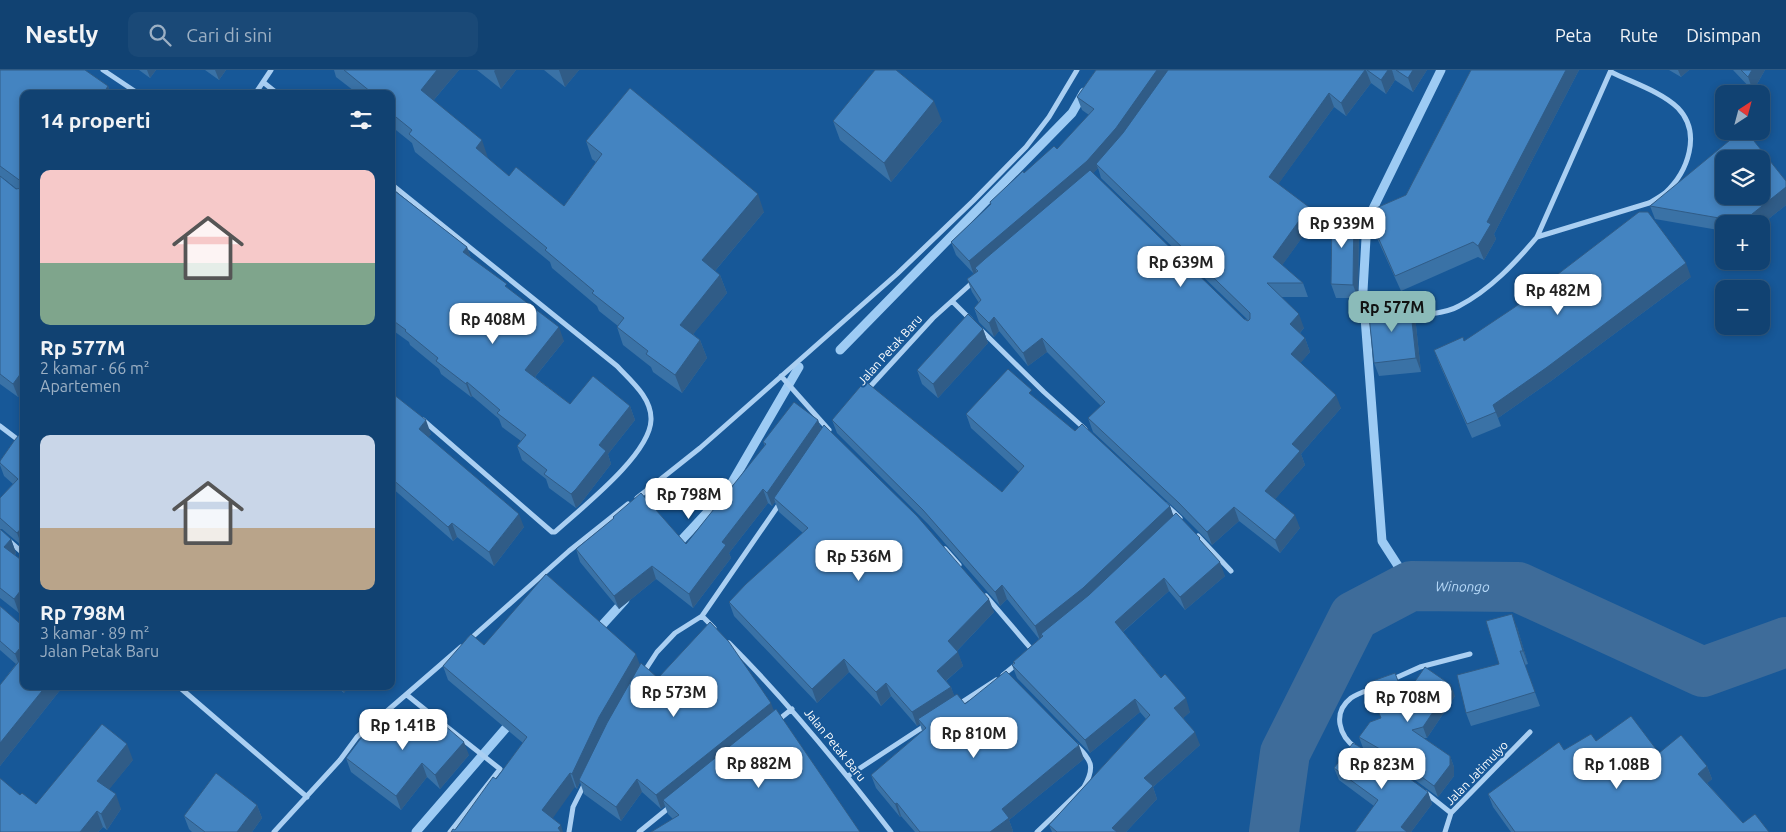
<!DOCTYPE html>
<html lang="id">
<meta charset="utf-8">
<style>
:root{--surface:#114272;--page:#1a4977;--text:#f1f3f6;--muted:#9cb0c4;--line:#305b84;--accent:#8bbbb9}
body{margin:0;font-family:Ubuntu,sans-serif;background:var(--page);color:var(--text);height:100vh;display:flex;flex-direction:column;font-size:19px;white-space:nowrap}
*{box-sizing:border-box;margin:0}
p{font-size:16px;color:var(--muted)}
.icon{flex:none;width:28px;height:28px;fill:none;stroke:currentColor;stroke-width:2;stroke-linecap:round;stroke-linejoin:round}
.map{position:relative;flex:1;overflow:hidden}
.panel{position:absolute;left:20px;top:20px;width:375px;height:600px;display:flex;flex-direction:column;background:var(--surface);border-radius:10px;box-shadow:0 2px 8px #0003,0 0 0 1px var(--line)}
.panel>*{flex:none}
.needle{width:32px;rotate:36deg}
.controls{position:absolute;left:1715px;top:15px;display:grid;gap:10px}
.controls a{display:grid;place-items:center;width:55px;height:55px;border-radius:10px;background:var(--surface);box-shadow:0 2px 8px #0003,0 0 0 1px var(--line);font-size:25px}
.price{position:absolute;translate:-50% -42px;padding:0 11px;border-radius:10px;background:#fff;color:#222;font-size:16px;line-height:32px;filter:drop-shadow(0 1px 2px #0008)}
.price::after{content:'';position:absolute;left:50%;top:30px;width:15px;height:11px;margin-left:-8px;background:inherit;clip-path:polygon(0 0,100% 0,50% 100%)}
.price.selected{background:var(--accent);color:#111}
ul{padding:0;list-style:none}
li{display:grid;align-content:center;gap:10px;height:265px;padding:0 20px}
li span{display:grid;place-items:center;height:155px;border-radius:10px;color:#555}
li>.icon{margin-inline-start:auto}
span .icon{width:90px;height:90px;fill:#fffc;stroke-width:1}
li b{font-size:21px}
h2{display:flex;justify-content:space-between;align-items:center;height:60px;padding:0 20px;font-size:21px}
header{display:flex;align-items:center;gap:30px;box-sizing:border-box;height:70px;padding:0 25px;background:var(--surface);border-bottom:1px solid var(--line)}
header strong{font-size:24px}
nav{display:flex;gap:28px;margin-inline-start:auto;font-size:18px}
.search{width:350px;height:45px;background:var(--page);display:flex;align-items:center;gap:12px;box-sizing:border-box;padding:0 18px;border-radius:10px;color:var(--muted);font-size:19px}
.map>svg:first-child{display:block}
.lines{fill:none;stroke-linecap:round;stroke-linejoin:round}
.stream{stroke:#9dcbf4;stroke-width:9}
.river{stroke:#3e6c9a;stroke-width:50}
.minor{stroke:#aacff2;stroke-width:5}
.wall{fill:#3a72a6;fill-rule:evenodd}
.shaded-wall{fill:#305c87}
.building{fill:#4484c1;stroke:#305c87;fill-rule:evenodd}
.labels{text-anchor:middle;stroke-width:4;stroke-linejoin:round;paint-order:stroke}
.street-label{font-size:12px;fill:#fff;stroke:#175898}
.water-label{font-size:14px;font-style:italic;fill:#b7d9f8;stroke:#175898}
</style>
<header>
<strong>Nestly</strong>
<div class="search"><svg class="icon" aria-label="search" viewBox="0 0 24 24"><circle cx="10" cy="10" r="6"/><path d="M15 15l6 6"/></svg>Cari di sini</div>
<nav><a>Peta</a><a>Rute</a><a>Disimpan</a></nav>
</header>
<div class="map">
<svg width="1786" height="762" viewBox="0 0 1786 762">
<rect width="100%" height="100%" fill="#175898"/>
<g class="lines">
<path class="stream" d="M840,280L1072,43L1084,22
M675,477L727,421L799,297
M1411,516L1382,471L1363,221L1367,151L1441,0
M595,563L625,530
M416,762L512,651"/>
<path class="river" id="s1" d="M1274,762L1285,683L1354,546L1411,516L1518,517L1703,602L1786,572"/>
<path class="minor" d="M103,0L139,24
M263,12L278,24
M255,24L271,0
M391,114L617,296C631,311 652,328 651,350C650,385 580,439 555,462H552L423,350
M1537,167L1649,133C1654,130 1660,127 1665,123C1688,102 1702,63 1678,38C1662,22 1631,12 1611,2
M952,231L971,250
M1425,245C1436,243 1449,242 1459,236C1490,220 1515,193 1537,167L1611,0
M981,260L1044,322L1085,359
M781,306L829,360
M867,320L933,248L973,212
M0,356L21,372
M637,428L700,378L897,204L973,131L1026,77L1049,47L1077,0
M1166,435L1180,448
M0,463L24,484
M1198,466L1231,501
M945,479L959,495
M986,526L1033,581
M714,558L702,546L780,433
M469,570L569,481L628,434
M729,573C788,632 840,696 891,762
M644,602L657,582L675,563L702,546
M1003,605L1018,593
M1391,610L1420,597L1470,584
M178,616L307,727
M407,625L433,646
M959,634L996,610
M777,651L792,639
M442,653L500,699L450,762
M1356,678C1339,666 1332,643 1351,628C1358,623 1369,620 1376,617
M848,706L926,655
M1426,723L1451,743
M274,762L340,690L357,667L461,577
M569,762L573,737L585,713
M639,762L671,736
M1037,762L1084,717C1096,696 1091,690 1076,675
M1445,762L1451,743L1530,662"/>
</g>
<path class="wall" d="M0,0L108,16L111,24H24V320L18,327L0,314ZM2,108H3L17,119H16Z
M139,0H156L150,8Z
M205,0H226L219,10Z
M334,0H459L433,31L488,89L509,106L564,136L596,92L592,89L586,71L764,142L715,201L720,205L727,223L693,264L700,270L707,288L682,323L653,302L651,297L623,275L617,257L618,256L599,241L597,236L552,198L550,192L415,82L412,73L391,56V24H358L336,7Z
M477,0H516L501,19Z
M544,0H579L565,17Z
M1096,0H1427L1413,22L1395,10L1386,24L1371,13L1346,46L1334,37L1278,114L1314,151L1282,195L1303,213L1308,227H1281L1304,258L1300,263L1305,268L1310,282L1300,293L1341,338L1301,384L1305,395L1275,429L1300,458L1280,483L1239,451L1212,475L1184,447L1093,362L1088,348L1101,336L1047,282L1028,296L999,261L994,267L979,252L974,238L979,233L972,222L967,209L974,204L956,185L951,172L991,134L990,132L1024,103L1057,79L1089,45L1082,40L1077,27ZM1098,98L1101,108L1248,250L1244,249L1093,103Z
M1471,0H1579L1494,164L1496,169L1484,190L1478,187L1401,221L1372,157L1367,142L1406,125Z
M1669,0H1689L1681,7Z
M1733,0H1765L1753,21Z
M833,51H942L891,112L840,70Z
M1786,111V135L1761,155V154H1724V161L1655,149L1650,136Z
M391,118L467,177L471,188L508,218L564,271L535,307L570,334L630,336L635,350L608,384L611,394L581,433L576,438L549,418L546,409L522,390L517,376L521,371L502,357L499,349L472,326L471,327L441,304L439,299L410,275L409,272L391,259Z
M1354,144L1359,158L1358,228H1336L1331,214Z
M1691,207L1551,311L1498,348L1501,356L1472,368L1439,293L1434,280Z
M1415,246L1421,302L1379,306L1374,293Z
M983,259L988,273L938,328L922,314L917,300Z
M391,326L431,364L428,367L524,457L494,496L457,467L453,471L391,417Z
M1034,327L1075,361L1170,436L1173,446L1202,472L1225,506L1185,540L1169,521L1123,562L1190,642L1183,648L1200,675L1153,717L1157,729L1126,762H1052L1049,755L1146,649L1140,642L1090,683L1017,608L1012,595L1014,594L1013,592L1039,569L1007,529L1000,536L928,454L837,363L832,350L1002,422L1019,402L971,358L966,344Z
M818,350L821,359L994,542L957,581L963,596L946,611L951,617L954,626L965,634L1084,689L1009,750L1013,761L1012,762H915L901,746L900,747L876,718L871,705L922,661L920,654L917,656L891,626L881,636L849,602L817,633L734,546L729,532L803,463L779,442L775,432L772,436L768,433L729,483L731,488L693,538L656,509L619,539L580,492L576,479L614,449L613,447L686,474L765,376L763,372Z
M24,359V474L22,476L2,459H0V428L13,414L4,406L0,395V391Z
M0,459L11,469L16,483L15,485L24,492V536L19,543L0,528Z
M0,536L24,557V616H60L61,619L0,696V615L16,594L0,580Z
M1517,557L1528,594L1525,595L1540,636L1471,656L1466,643L1499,594Z
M484,575L640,595L658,608L774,640L860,762L673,749L668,744L665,736L661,739L642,722L621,751L584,724L580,712L577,719L575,717L455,760L496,709L523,673L448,610L443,596Z
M336,616H349L344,623Z
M1455,626L1427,668H1424L1450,686L1454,697V706L1438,727L1403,701L1363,678L1359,667L1404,627Z
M409,666L469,685L440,719L427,707L401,740L351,702L346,688Z
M1596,671L1659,683L1707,696L1712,709L1707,713L1743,753L1769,762H1511L1493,737L1488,724L1564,680Z
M133,690L109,719L121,739L107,760L103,757L98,762H0L20,725L36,734Z
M1334,698L1428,722L1432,734L1411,762H1355L1374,736L1339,710Z
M257,735L262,748L252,762H192L189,759L184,746Z"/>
<path class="shaded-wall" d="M147,0H156L150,8Z
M215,0H226L219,10Z
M437,0H459L427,38L421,20Z
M495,0H516L501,19L494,1Z
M559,0H579L565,17Z
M1157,0H1172L1121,71L1096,94L1098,98L1092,105L975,198L977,203L974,205L969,191Z
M1365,0H1366L1371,13L1346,46L1341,33Z
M1388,0H1392L1395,10L1386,24L1381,10Z
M1413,0H1427L1413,22L1408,8Z
M1566,0H1579L1494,164L1496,169L1484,190L1478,176L1487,152Z
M1678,0H1689L1681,7Z
M1752,0H1765L1753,21L1748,7Z
M108,16L111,24H103Z
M1329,23L1334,37L1274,120L1269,107Z
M934,31L942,51L891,112L884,93Z
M482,70L488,88L476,78Z
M1786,117V135L1761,155V154H1743L1742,152Z
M758,124L764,142L709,208L702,190Z
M1309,137L1314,151L1278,201L1273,187Z
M1354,144L1359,158L1358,228L1353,215Z
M467,177L472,191L463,182Z
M1686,193L1691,207L1551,311L1498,348L1493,335Z
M720,205L727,223L686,273L680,255Z
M1410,233L1415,246L1421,302L1416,288Z
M1299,244L1304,258L1295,268L1290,254Z
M994,247L999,261L994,267L989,253Z
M559,257L564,271L530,313L525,300Z
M983,259L988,273L938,328L933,314Z
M1042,268L1047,282L1028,296L1023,283Z
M1305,268L1310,282L1296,298L1291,284Z
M700,270L707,288L682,323L675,305Z
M24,299V320L18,327L13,314Z
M467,312L472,326L471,327L466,314Z
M1336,325L1341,338L1301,384L1305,395L1270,435L1265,421L1292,374Z
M630,336L635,350L608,384L611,394L581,433L576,438L571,424L599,375Z
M426,350L431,364L424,373L419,359Z
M818,350L822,363L774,428L775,432L772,436L767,423Z
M763,419L768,433L729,483L731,488L693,538L689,524L722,472Z
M1170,436L1175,450L1088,532L1041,564L1042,568L1040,570L1035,556Z
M1234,437L1239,451L1212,475L1207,462Z
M519,444L524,457L494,496L489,482Z
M1295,445L1300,458L1280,483L1275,470Z
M452,453L457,467L453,471L448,457Z
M24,455V474L22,476L17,463Z
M11,469L16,483L9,490L4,477Z
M1220,492L1225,506L1185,540L1180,527Z
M652,496L656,509L619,539L614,526Z
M1164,508L1169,521L1119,565L1115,552Z
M1002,515L1007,529L1000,536L995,522Z
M24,516V536L19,543L14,529Z
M989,529L994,542L953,585L948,571Z
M1512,544L1517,557L1528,594L1523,581Z
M24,573V593L20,597L15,584Z
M958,582L963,596L942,614L937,601Z
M636,584L641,598L579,710L580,712L577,719L572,704L599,647Z
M844,589L849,602L817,633L812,619Z
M886,613L891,626L881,636L876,622Z
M1451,615L1455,626L1427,668L1423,657Z
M46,616H60L61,619L0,696V673Z
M341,616H349L344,623Z
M951,617L956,630L918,649L920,654L917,656L912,642Z
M1186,628L1190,642L1179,652L1174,638Z
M1135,629L1140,642L1090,683L1085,670Z
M771,633L776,646L663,730L665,736L661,739L656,725Z
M1195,662L1200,675L1153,717L1157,729L1126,762H1114L1112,758L1144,708Z
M464,672L469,685L440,719L435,705Z
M127,674L133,690L103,727L97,711Z
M1079,675L1084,689L1009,750L1013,761L1012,762H990L1002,739Z
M1450,686L1454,697V706L1438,727L1434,716Z
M422,693L427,707L401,740L396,726Z
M1707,696L1712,709L1703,717L1698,704Z
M570,703L575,717L548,755L542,740Z
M637,709L642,722L621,751L616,737Z
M1428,722L1432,734L1411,762H1403L1401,757Z
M116,724L121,739L107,760L101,744Z
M897,733L901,746L900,747L895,734Z
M257,735L262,748L252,762H237Z
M97,741L103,757L98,762H80Z
M561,755L563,762H559L558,758Z"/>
<path class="building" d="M0,0H85L108,16L103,24H24V299L13,314L0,304V106L16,119L22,118L23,115L22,112L0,96Z
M344,0H437L421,20L482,70L476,78L509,106L516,97L564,136L602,84L586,71L630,18L758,124L702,190L720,205L680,255L700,270L675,305L646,284L648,281L617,257L624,248L592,223L594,221L545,180L547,178L409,64L412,60L391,43V24H369L371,22Z
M875,0H896L934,31L884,93L833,51Z
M1096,0H1157L1116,58L1087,91L969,191L951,172L991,134L990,132L1023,101L1024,103L1054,76L1057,79L1094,39L1077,27Z
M1168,0H1365L1341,33L1329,23L1269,107L1309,137L1273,187L1303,213H1267L1299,244L1290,254L1305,268L1291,284L1336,325L1292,374L1300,381L1265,421L1295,445L1275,470L1234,437L1207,462L1179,433L1088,348L1105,332L1042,268L1023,283L994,247L989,253L974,238L981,230L967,209L978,201L975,198L985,189L1090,100L1244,249L1248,251L1250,249V243L1096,94L1123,63Z
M1367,0H1388L1381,10Z
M1396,0H1413L1408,8Z
M1471,0H1566L1487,152L1491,154L1478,176L1473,172L1395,206L1367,142L1406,125Z
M1741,0H1752L1748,7Z
M1741,61H1746L1786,111V117L1742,152L1650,136ZM1724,89H1761V126H1724Z
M391,118L467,177L463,182L507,214L505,216L559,257L525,300L570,334L593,306L630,336L599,375L606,381L576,419L571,424L544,404L547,400L517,376L526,365L497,343L500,340L467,312L466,314L436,291L438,288L405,261L406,260L391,249Z
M1639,142H1648L1686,193L1546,298L1493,335L1496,342L1467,354L1434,280L1463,267L1464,271L1515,237Z
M1332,143L1354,144L1353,215L1331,214Z
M1410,233L1416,288L1374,293L1368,237Z
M968,244L983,259L933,314L917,300Z
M1008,299L1032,320L1029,323L1075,361L1082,354L1170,436L1083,518L1035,556L1002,515L995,522L923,440L832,350L865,311L1002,422L1024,396L966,344Z
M393,324L426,350L419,359L519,444L489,482L452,453L448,457L391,408V326Z
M794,332L818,350L767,423L763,419L722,472L726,475L689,524L652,496L614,526L576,479L614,448L613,447L641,423L686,474L766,374L763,372Z
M824,355L917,446L989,529L948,571L958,582L937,601L951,617L912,642L886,613L876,622L844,589L812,619L729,532L746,514L808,458L774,428Z
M24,359V455L17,463L0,448V428L18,409L0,393V391L14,371Z
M1176,443L1200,468L1199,469L1220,492L1180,527L1164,508L1115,552L1161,608L1165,604L1186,628L1174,638L1195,662L1144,708L1153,716L1112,758L1117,762H1057L1049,755L1150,645L1135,629L1085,670L1012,595L1015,593L1013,592L1043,566L1041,564L1089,525Z
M0,459L11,469L4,477L24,492V516L14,529L0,518Z
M546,504L636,584L599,647L572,704L570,703L542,740L561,755L558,758L561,762H451L453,759L455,760L493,707L496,709L527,667L443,596L471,564L484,575Z
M0,536L24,557V573L15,584L0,571Z
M1512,544L1523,581H1520L1535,622L1466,643L1457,605L1499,594L1486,551Z
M710,552L729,572L771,633L656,725L637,709L616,737L579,710L607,653L641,593L658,608Z
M24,585V616H46L0,673V615Z
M1425,597L1451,615L1423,657L1412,660L1450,686V695L1434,716L1399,690L1359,667L1370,652L1381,648L1367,613L1395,603L1404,627Z
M1006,601L1079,675L1002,739L1009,748L990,762H920L897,733L895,734L871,705L926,658L918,649L957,624L965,634Z
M776,639L860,762H651L679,745L663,730Z
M429,642L464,672L435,705L422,693L396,726L346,688L380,643L409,666Z
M1631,646L1659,683L1681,665L1707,696L1698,704L1743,753L1755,744L1769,762H1515L1488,724L1559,672L1564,680L1591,664L1596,671Z
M102,654L127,674L97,711L116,724L101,744L97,741L80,762H0V708L20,725L22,723L36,734Z
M1353,673L1394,697L1428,722L1401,757L1407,762H1355L1378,730L1334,698Z
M216,703L257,735L237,762H205L184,746Z"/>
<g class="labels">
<g class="street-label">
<text transform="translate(890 280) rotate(-48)" y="4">Jalan Petak Baru</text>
<text transform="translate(835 675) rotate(51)" y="4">Jalan Petak Baru</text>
<text transform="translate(1477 703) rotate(-46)" y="4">Jalan Jatimulyo</text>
</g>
<g class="water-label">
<text dy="5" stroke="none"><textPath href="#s1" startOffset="349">Winongo</textPath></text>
</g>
</g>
</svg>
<div class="controls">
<a><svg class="needle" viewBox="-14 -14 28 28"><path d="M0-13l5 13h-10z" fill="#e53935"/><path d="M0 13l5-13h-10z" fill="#9cb0c4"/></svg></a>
<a><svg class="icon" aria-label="layers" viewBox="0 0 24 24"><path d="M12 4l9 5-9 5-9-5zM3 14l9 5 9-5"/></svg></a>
<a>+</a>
<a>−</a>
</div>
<b class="price" style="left:1342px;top:179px">Rp 939M</b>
<b class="price" style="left:1181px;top:218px">Rp 639M</b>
<b class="price" style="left:1558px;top:246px">Rp 482M</b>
<b class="price selected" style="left:1392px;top:263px">Rp 577M</b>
<b class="price" style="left:493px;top:275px">Rp 408M</b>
<b class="price" style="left:689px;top:450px">Rp 798M</b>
<b class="price" style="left:859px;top:512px">Rp 536M</b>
<b class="price" style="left:674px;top:648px">Rp 573M</b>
<b class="price" style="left:1408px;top:653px">Rp 708M</b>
<b class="price" style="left:403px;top:681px">Rp 1.41B</b>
<b class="price" style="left:974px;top:689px">Rp 810M</b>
<b class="price" style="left:759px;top:719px">Rp 882M</b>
<b class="price" style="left:1382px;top:720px">Rp 823M</b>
<b class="price" style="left:1617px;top:720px">Rp 1.08B</b>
<section class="panel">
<h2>14 properti<svg class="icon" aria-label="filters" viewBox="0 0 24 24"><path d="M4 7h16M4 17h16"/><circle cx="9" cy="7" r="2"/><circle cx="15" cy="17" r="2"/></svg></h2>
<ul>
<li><span style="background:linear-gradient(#f6c9c9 60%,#7fa58c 0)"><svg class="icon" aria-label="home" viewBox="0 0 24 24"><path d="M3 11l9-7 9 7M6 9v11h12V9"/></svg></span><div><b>Rp 577M</b><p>2 kamar · 66 m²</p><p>Apartemen</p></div></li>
<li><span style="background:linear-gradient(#c9d6e8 60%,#b9a48a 0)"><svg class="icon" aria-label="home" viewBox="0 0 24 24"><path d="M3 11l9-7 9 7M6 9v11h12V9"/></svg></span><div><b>Rp 798M</b><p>3 kamar · 89 m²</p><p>Jalan Petak Baru</p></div></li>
</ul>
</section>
</div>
